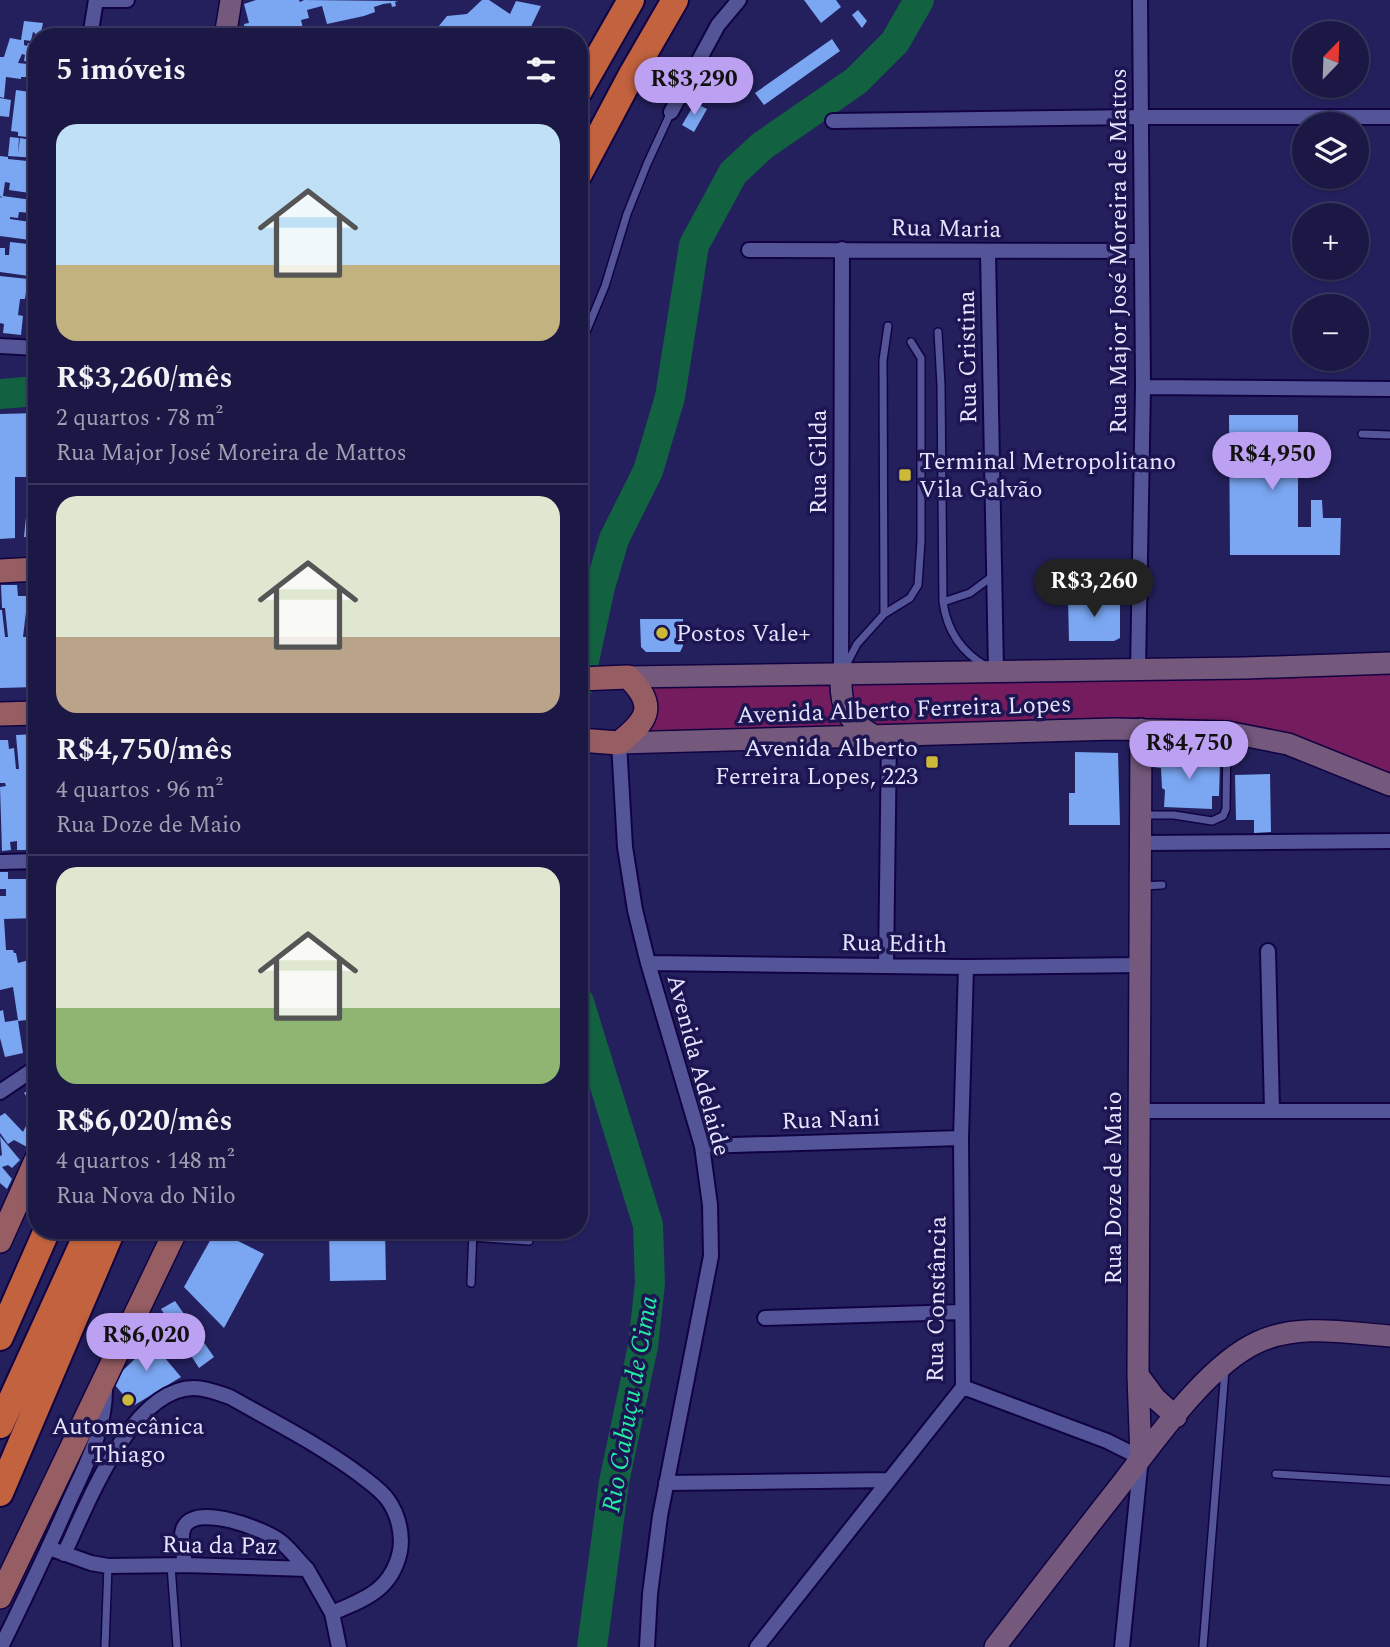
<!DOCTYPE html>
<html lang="pt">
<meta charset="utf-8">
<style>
:root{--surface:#1b1846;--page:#24214d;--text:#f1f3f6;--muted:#a0a0b3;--line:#39375f;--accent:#bca0f2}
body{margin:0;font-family:Spectral,serif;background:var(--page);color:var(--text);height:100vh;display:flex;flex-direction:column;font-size:26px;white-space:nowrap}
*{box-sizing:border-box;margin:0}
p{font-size:23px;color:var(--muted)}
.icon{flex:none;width:38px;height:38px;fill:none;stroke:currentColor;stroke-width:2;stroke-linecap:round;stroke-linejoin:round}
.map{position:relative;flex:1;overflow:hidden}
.drawer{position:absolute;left:28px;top:28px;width:560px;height:1211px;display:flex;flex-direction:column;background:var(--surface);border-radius:28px;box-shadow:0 2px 5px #0004,0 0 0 2px var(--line)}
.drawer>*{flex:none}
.needle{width:46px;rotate:23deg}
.controls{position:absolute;left:1292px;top:21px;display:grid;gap:14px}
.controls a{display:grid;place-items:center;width:77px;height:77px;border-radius:50%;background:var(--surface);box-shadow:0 2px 5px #0004,0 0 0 2px var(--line);font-size:35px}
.price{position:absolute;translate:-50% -60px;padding:0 16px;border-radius:24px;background:var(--accent);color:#111;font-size:23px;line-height:46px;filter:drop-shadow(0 2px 4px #0008)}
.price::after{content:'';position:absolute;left:50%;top:42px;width:21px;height:16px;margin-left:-10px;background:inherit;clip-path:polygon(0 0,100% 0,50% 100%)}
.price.current{background:#222;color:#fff}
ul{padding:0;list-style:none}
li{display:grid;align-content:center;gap:14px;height:371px;padding:0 28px}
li+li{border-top:2px solid var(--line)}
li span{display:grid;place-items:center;height:217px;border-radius:21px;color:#555}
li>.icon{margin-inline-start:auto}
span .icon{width:126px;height:126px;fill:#fffc;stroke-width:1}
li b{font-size:30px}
h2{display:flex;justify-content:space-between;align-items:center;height:84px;padding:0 28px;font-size:30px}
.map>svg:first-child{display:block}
.green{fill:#741c5d}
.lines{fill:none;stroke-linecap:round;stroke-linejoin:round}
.river{stroke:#126141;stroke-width:30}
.building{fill:#7aa6f2}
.lane-casing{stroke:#110341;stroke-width:10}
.street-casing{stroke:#110341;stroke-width:18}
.secondary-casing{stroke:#110341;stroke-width:24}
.primary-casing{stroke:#110341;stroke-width:26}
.highway-casing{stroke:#110341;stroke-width:30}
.lane{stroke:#535598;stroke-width:7}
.street{stroke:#535598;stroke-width:14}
.secondary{stroke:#74597d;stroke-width:21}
.primary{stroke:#965d62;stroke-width:23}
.highway{stroke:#c2623e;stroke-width:26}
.poi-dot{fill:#ccb938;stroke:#1c1552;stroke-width:2.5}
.labels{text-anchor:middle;stroke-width:7;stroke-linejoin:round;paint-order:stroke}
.street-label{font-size:24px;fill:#e3e5fd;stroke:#1c1552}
.poi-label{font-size:24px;fill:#e3e5fd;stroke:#1c1552;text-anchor:start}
.water-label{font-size:26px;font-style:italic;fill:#22eca1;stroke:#1c1552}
</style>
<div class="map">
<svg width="1390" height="1647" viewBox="0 0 1390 1647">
<rect width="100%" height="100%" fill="#24205e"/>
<path class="green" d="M1390,672V780L1243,726L1076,718L643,735L647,685Z"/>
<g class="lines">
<path class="river" d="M0,394L37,391
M579,684L600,587L614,539L648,471L670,397L694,245L733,173L762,146L856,81L895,42L919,0
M579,1002L648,1225L650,1283L643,1346L614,1482L592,1647"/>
</g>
<path class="building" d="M256,0H299L300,2L304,0L398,1L395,2L396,6L392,7L391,3L383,4L374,7L375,12L364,16L327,24L322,6L307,10L309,18L301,20L305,37H246L244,24L249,23L244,4Z
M482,0H489L510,14L516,1L541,6L526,37H430L447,16L467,14Z
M804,0H836L841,7L821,23Z
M858,10L867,21L862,28L852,15Z
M24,21L43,23L40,37H35V33L33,32L31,41L24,40V45L27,46L28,43L36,44L33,63L24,61L25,55L22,54L18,63L37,65V82L26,80V77H21V79L6,77L4,98L0,97V57H4L10,38L21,40Z
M832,39L840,51L764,105L755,93Z
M16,90L30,92L29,101L37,105V138L18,136V132L11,131Z
M0,98L11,100L9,117L0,116Z
M695,103L707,109L694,132L682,125Z
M10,137L19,138L18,154L20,138L37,141V158L8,156Z
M0,156L8,157V159L37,162V194L9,190L10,183L5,182L3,196L32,200L31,213L19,212L18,218L10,217V219L37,223V241L0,236V197L3,198L0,196Z
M10,242L37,245V281L28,280L29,276L0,272V248H5V255H9Z
M0,276L28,279L25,299H20L18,315L23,316L21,335L3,333L4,324L0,323Z
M37,413V537H24L30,477H15V538L0,539V414Z
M1229,415H1298V527H1311V500H1322L1323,518H1341L1340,555H1230Z
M1,585H17L18,596H28L23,637H37V687L0,688V610H2L5,637H8L5,608H2Z
M1068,597H1120V638L1114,641H1069Z
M640,619H683V646L680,652H646L641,647Z
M37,734V840L26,841L27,850H17V841L10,842L11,850L2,851L0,787L6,786L5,783H0V740H8L9,749L14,748L16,769H19L16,735Z
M1075,752L1118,753L1120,825H1069V793H1075Z
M1157,754L1208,756V761L1220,762L1219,796H1212V809L1164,807L1165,790L1162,788L1161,768L1153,767Z
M1270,774L1271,832L1254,833V820H1236L1235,775Z
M0,872H8V879H33V889H36V895H33L35,918L4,919L6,950H13L14,953H16L18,963L29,960V986H36V1019L18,1021L23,1053L5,1057L0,1038V1011L3,1010L5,1022L18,1020L13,987L0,990V896H6V889H0Z
M37,1084V1111L24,1093Z
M5,1113L23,1132L31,1116L37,1119V1125L27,1147L14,1140L8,1144L0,1133V1116Z
M0,1136L20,1160L12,1168L8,1165L2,1167L12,1179L7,1189L0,1183V1156L2,1155Z
M216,1230L264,1254L224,1328L184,1287Z
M329,1230H385L386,1280L330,1281Z
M175,1301L214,1357L199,1368L161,1309Z
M151,1330L162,1342L159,1351L181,1377L133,1406L114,1384L118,1375L138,1356Z"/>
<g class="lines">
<defs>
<path id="lane" d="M938,332L941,385L943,602C947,630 961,652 986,666
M579,349L605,286L627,214L647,164L671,112
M1362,434L1390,435
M943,602L970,593L994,575
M884,614L883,360L888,326
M844,669L857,644L884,614L910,598L918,585L921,541V358L911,342
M1142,815H1174L1212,821L1223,816L1226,809L1227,736
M1142,886L1162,885
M472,1237L529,1241
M471,1283L473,1230
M1276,1474L1390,1481
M171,1566L177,1647
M105,1647L108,1566
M1203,1647L1225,1370"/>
<path id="street" d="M104,0H127
M90,37L96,0
M671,112L718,25L739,0
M833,121L1141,117H1390
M749,250L1141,251
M988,252L996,671
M0,346L37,348
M1143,387L1390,389
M1138,670L1143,387L1140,0
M841,675L842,249
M619,743L625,847L635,910L648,963L702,1146L710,1205L711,1256L660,1516L650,1594L647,1647
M1141,843L1390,841
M0,862L37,861
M1268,951L1272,1110
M648,963L966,967L1140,965
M886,966L889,737
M0,1092L37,1067
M1140,1111H1390
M702,1146L961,1138
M765,1318L962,1312
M963,1387L1107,1441L1141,1458L1122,1647
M666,1483L889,1480
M49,1548L91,1563L108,1566L185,1565L307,1569L332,1613L339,1647
M64,1554C87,1506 131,1388 194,1388C206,1388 219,1393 230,1397C274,1422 320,1445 360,1475C370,1483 380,1489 388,1500C398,1514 403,1534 400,1551C392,1590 365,1599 332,1613
M185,1565C184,1554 179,1537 184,1527C197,1503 264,1529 280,1541C290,1549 298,1560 307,1569
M1,1647C24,1600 47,1552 68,1504C85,1466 106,1430 105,1387
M757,1647L963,1387L961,1138L966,967"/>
<path id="secondary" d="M225,37L231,0
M841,675C840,709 846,720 876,737
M628,677L1245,668L1390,663
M1141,729L1138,1375L1141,1458
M619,743L1115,729L1227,732L1288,744L1390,785
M1138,1375L1155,1398L1176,1417
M995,1647C1035,1595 1075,1543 1116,1491C1152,1445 1205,1366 1258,1342C1299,1323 1347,1333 1390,1336"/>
<path id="primary" d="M0,571L37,569
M579,679L628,677C658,706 647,721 619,743L579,740
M0,714L37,713
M0,1241L37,1158
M0,1597L176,1230"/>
<path id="highway" d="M579,91L631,0
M579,174L631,76L675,0
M0,1337L47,1230
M0,1425L89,1230
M0,1493L112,1230"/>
</defs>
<use href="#lane" class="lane-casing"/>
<use href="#street" class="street-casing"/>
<use href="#secondary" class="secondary-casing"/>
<use href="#primary" class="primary-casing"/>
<use href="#highway" class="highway-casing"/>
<use href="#lane" class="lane"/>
<use href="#street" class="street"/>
<use href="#secondary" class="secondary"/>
<use href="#primary" class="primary"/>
<use href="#highway" class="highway"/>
</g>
<g class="poi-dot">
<rect x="898" y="468" width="14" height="14" rx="3.5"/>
<circle cx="662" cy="633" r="7"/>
<rect x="925" y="755" width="14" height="14" rx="3.5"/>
<circle cx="128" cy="1400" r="7"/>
</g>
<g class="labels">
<g class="street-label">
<text transform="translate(946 228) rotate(1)" y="8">Rua Maria</text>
<text transform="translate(1118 251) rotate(-90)" y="8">Rua Major José Moreira de Mattos</text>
<text transform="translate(967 357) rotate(-91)" y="8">Rua Cristina</text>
<text transform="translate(818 462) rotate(-90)" y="8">Rua Gilda</text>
<text transform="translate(904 709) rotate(-2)" y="8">Avenida Alberto Ferreira Lopes</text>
<text transform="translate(894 943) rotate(1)" y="8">Rua Edith</text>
<text transform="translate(699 1065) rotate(75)" y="8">Avenida Adelaide</text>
<text transform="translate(831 1119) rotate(-2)" y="8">Rua Nani</text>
<text transform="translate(1113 1188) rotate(-90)" y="8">Rua Doze de Maio</text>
<text transform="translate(936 1299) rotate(-89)" y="8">Rua Constância</text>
<text transform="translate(220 1545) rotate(1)" y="8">Rua da Paz</text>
</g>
<g class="poi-label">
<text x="919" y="469">Terminal Metropolitano<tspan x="919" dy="28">Vila Galvão</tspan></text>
<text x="676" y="641">Postos Vale+</text>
<text x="918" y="756" text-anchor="end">Avenida Alberto<tspan x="918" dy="28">Ferreira Lopes, 223</tspan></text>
<text x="128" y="1434" text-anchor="middle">Automecânica<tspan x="128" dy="28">Thiago</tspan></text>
</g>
<g class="water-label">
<text transform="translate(629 1404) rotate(-80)" y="9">Rio Cabuçu de Cima</text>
</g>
</g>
</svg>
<div class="controls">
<a><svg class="needle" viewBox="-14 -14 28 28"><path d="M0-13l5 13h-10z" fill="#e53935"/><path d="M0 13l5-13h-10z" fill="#a0a0b3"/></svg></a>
<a><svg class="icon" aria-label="layers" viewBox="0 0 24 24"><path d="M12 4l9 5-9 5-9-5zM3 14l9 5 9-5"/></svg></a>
<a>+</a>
<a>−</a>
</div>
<b class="price" style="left:694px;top:117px">R$3,290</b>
<b class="price" style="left:1272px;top:492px">R$4,950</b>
<b class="price current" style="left:1094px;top:619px">R$3,260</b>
<b class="price" style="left:1189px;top:781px">R$4,750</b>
<b class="price" style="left:146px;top:1373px">R$6,020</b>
<section class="drawer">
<h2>5 imóveis<svg class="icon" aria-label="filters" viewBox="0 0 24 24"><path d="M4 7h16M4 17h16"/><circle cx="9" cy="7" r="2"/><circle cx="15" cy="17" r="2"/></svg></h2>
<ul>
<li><span style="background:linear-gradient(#bfe0f5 65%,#c2b280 0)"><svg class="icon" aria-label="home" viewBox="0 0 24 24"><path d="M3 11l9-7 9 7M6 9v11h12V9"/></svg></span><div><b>R$3,260/mês</b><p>2 quartos · 78 m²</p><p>Rua Major José Moreira de Mattos</p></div></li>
<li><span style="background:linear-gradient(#dfe7d0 65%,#b9a48a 0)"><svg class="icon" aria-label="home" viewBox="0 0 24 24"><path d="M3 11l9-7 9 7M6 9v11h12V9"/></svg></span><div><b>R$4,750/mês</b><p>4 quartos · 96 m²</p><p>Rua Doze de Maio</p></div></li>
<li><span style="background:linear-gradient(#dfe7d0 65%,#8fb573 0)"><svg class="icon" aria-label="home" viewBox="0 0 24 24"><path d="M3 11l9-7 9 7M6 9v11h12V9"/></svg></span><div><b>R$6,020/mês</b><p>4 quartos · 148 m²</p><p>Rua Nova do Nilo</p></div></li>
</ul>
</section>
</div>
